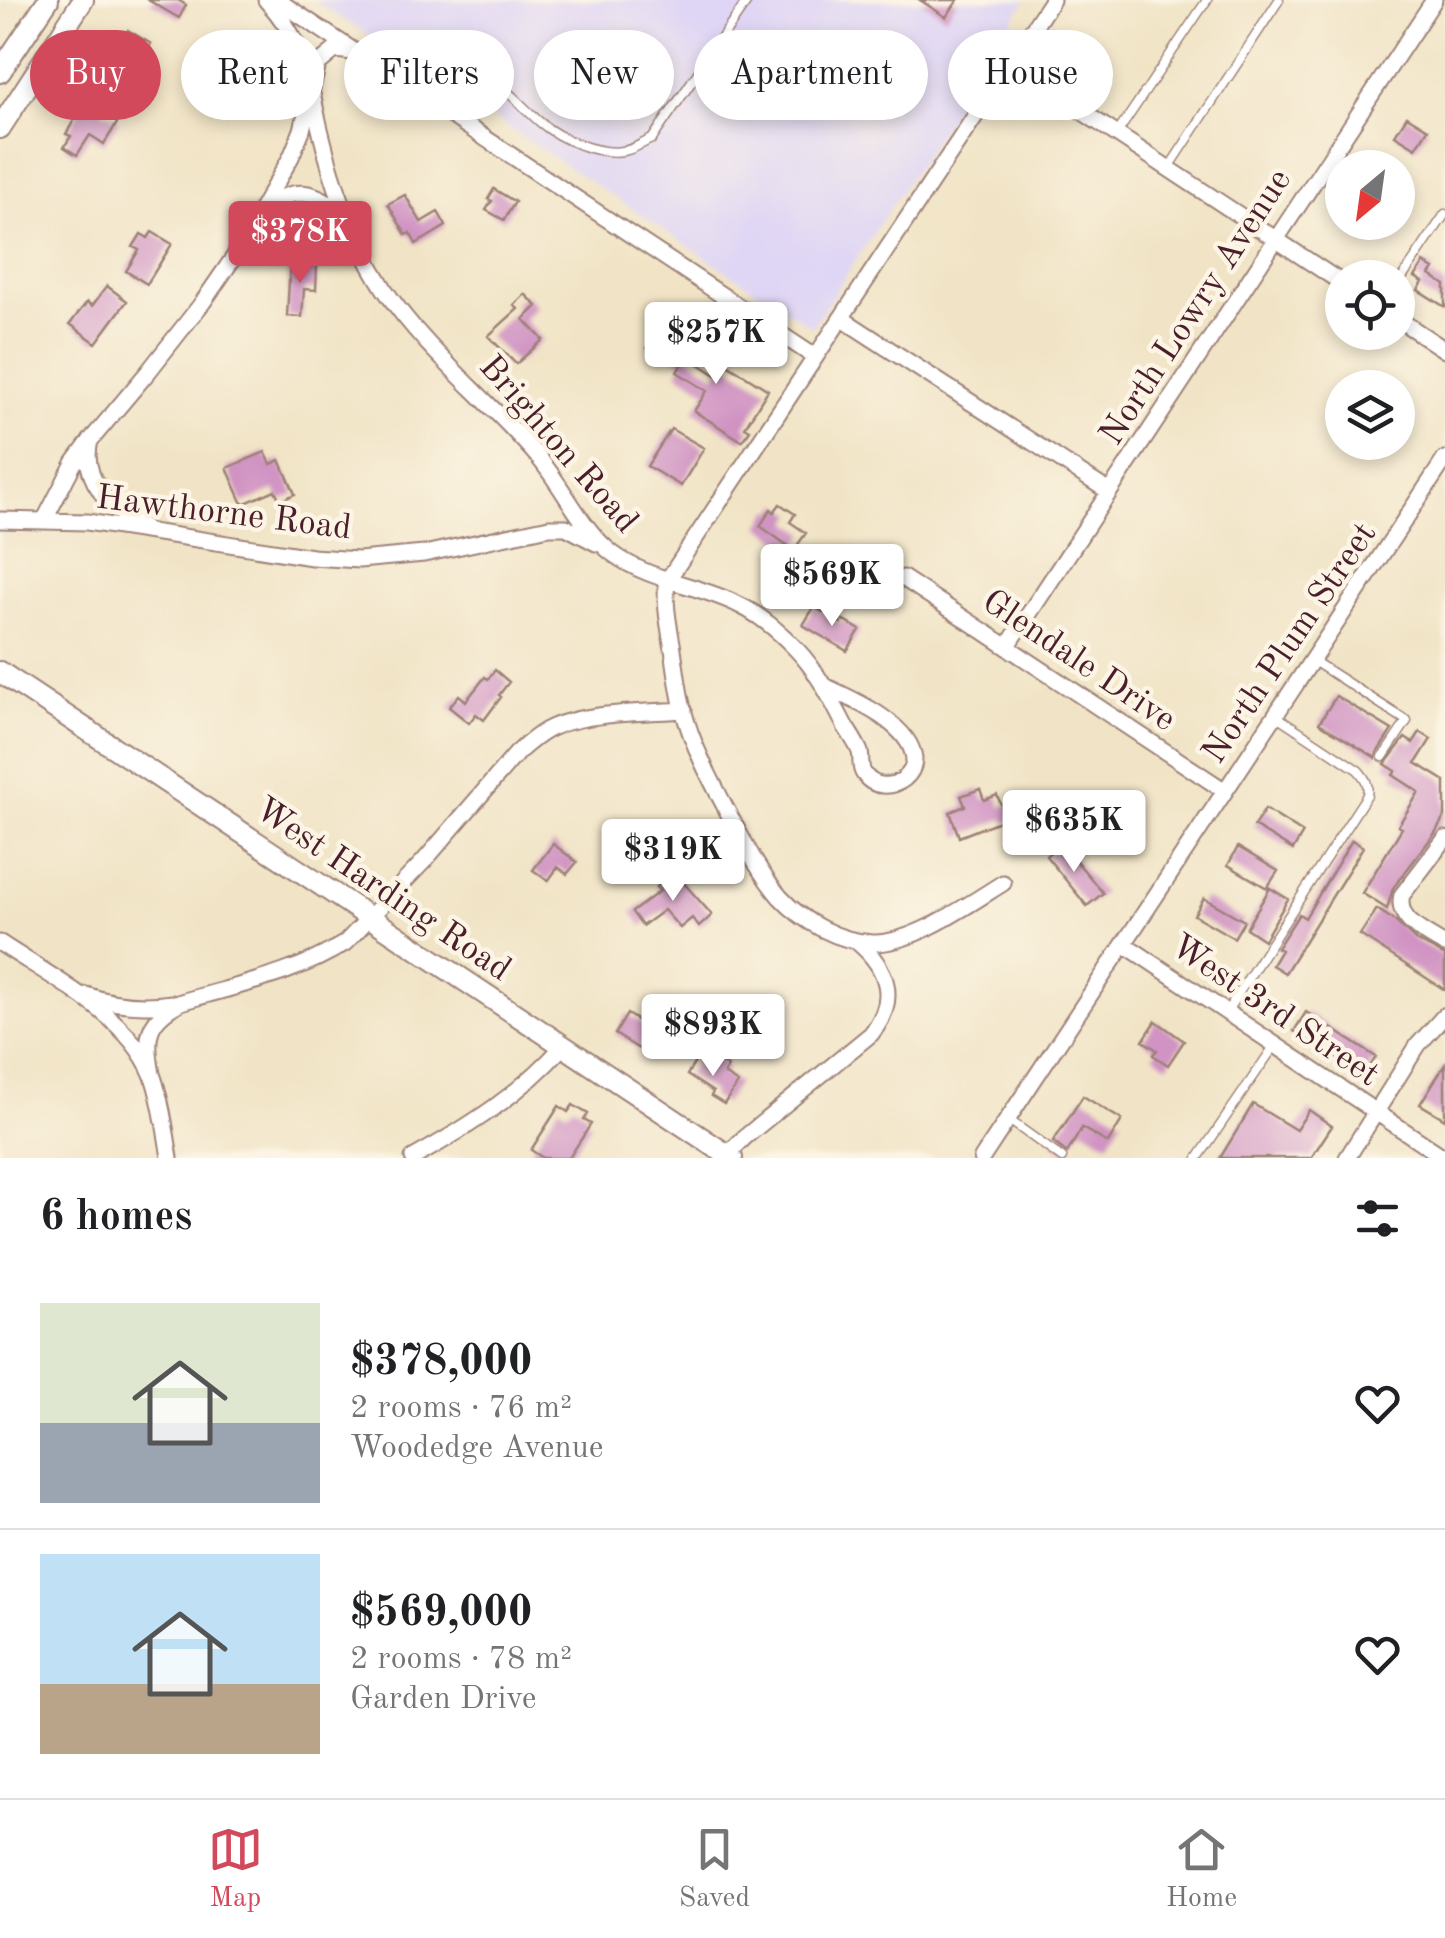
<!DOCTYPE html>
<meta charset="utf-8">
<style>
:root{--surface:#fff;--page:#f2f2f2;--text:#202124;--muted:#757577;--line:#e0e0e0;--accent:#d1495b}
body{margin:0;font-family:"Old Standard TT",serif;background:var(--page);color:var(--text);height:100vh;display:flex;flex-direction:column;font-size:38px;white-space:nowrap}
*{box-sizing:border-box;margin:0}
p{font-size:32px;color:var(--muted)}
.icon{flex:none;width:55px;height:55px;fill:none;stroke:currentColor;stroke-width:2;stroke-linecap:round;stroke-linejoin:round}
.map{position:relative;height:1158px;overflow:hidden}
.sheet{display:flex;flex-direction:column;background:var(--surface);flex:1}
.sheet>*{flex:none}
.hud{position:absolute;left:30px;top:30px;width:1385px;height:90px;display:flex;gap:20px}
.needle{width:65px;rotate:209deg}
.buttons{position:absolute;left:1325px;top:150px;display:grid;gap:20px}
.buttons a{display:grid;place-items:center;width:90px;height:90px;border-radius:50%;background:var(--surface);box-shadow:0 5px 15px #0003;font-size:50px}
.price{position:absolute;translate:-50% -85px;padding:0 22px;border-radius:10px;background:#fff;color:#222;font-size:32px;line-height:65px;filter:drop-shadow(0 2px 5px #0008)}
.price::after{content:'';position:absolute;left:50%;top:60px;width:30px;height:22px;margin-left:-15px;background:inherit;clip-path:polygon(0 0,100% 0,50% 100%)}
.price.active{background:var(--accent);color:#fff}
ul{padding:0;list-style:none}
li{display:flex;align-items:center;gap:30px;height:250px;padding:0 40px}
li+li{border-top:2px solid var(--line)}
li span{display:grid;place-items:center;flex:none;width:280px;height:200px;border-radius:0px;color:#555}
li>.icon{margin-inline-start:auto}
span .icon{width:120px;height:120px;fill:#fffc;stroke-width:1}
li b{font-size:42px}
h2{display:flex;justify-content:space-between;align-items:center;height:120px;padding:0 40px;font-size:42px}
.tag{padding:0 35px;border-radius:45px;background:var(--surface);box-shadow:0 5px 15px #0003;font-size:35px;line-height:90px}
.tag.active{background:var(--accent);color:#fff}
.menu{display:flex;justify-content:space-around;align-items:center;height:140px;border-top:2px solid var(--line);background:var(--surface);font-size:28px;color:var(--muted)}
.menu a{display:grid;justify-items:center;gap:5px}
.menu .active{color:var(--accent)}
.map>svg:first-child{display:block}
.built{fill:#dfd5f5}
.building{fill:#d093c3}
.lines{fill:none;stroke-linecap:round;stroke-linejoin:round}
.service-casing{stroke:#9e8278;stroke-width:11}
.minor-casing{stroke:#9e8278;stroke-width:19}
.tertiary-casing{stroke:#9e8278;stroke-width:24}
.service{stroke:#fff;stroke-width:8}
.minor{stroke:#fff;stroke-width:15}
.tertiary{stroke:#fff;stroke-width:20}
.labels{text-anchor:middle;stroke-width:9;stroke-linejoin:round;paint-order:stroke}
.street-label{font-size:35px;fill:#4a1f2b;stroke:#fcf5e5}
</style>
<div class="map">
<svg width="1445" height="1158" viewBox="0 0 1445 1158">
<rect width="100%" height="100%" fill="#fcf5e5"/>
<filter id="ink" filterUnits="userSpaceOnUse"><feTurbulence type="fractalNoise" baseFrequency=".01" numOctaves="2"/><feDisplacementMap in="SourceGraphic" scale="20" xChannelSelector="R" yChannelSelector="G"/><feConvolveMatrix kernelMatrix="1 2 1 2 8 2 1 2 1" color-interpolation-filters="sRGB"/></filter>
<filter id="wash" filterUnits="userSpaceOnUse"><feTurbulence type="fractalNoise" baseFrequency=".0048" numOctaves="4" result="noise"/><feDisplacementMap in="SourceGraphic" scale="40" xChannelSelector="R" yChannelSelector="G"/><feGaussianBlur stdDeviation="2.25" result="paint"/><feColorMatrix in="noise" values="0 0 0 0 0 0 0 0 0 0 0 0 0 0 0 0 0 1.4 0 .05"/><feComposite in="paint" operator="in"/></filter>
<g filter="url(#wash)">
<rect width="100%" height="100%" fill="#f1e4c6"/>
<path class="built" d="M314,0H1026L812,327Z"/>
<g id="blocks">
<path class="building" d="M148,0H178L186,5L179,18Z
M920,0H958L946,17Z
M128,30L151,44L138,66L152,75L142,89L130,81L126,83L104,70Z
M86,100L119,120L104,144L90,135L77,155L64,147L71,136L66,134Z
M1407,116L1428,129L1416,148L1395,135Z
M494,189L515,202L504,220L486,210L492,201L488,199Z
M405,195L421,222L438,212L446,226L416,244L410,233L406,235L388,204Z
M152,232L172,244L147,284L126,271L139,250L133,247L141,234L148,238Z
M290,263L317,264L316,290L304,289L302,317L287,316Z
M1424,263L1434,269L1430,275L1445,285V307L1418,290L1423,282L1415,277Z
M107,286L127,301L96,343L70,324L87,302L92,306Z
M525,294L537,306L524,319L543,340L516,364L488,336L518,309L514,305Z
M669,330L695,347L688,357L716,375L724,362L768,390L745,427L750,430L742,441L694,411L707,391L677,372L683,363L664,350L660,357L647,348L656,333L664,338Z
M671,429L704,448L681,486L647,466Z
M265,452L271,464L280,460L295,494L280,501L275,490L243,504L227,468Z
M780,504L795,514L790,522L806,533L794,550L760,526L771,509L774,512Z
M814,607L841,623L843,620L860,630L847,651L803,625Z
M495,670L509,682L499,695L501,697L484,720L476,714L469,723L449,707L459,695L466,701L485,677L488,679Z
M1336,696L1392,730L1377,753L1376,758L1319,723Z
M1420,732L1431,739L1416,763L1445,781V816L1435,833L1393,888L1387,909L1362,893L1402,828L1398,826L1419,792L1393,775L1396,771L1385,764L1405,738L1413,743Z
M980,789L984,800L997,795L1002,807L1016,802L1022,817L1006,823L1004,819L959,837L950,812L965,806L961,796Z
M1265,809L1303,833L1293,850L1254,826Z
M1352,840L1363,847L1285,973L1272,965L1281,950L1277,948L1299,914L1305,918Z
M1061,843L1103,893L1087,906L1046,856Z
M553,844L577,862L567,874L558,867L548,881L533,870Z
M1238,847L1278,871L1267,888L1228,865Z
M674,872L712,915L699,927L692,918L680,928L664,910L642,926L632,912L660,891L656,887Z
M1270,888L1288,899L1264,940L1246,928Z
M1204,898L1244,921L1234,938L1194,915Z
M1377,909L1395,921L1415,940L1445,956V990L1360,935Z
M1306,1012L1376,1057L1364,1076L1294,1031Z
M627,1014L651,1029L639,1049L615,1034Z
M1156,1021L1184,1041L1168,1065L1153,1055L1157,1050L1143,1041Z
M698,1057L711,1066L716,1059L728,1067L724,1074L738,1083L724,1104L711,1096L713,1092L687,1075Z
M1445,1064V1119L1420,1104Z
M1083,1096L1122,1120L1108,1143L1082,1128L1067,1153L1053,1142Z
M1253,1104L1296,1130L1309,1110L1332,1126L1311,1158H1220Z
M573,1105L588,1114L584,1120L591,1124L569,1158H543L531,1150L559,1106L568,1112Z"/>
</g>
</g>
<g filter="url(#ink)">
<use href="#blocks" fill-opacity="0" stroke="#9e8278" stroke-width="2.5"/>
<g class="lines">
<defs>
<path id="service" d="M455,118L487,75C509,90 521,106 541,123C560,139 597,155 623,151C633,150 642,143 652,139L748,0
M1116,135L1207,0
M1168,169L1279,0
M1398,284L1445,214
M1312,660L1407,721L1383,757
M1227,1011L1367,795C1369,784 1366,779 1358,770L1275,715
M1009,1120L1062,1158
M1198,1158L1275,1045"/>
<path id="minor" d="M266,0C309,47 307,79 322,137C335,191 355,243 385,290C427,353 490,400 538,457C563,486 582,530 612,553C649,581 696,584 737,604C759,614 780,632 797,650C818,672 831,699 845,726C850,734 857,744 860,752C862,760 859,767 864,774C873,788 892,788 904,779C910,774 914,768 914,759C911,724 852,699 824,686
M277,0L815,357
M1010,64L1342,283
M266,209C292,185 318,190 341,214
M841,318L1108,491
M1398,319L1445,350
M0,520L87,522L312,557L359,560L424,554L549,527H566L596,543
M44,521L74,463L88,444
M143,527C112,511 80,479 90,441L148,372L203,302L234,257L291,157L302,130L318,64L335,50L353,52
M903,578L1225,791
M1007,647L1434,0
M1445,839L1402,895C1395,921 1426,933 1445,945
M1003,883C969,904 913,944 873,943C839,942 803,922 780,897C760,874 746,846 732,820C713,784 693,748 683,709C678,689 676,669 673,649C669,626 664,604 667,581L1052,0
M0,943C51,977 128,1015 152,1074C161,1097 166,1133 170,1158
M1124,944L1445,1158
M86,995C114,1005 143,1007 172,1003
M152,1074C145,1037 146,1020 181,1002C235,986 297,974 345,943L424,861L517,753C527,744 537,735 549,729C582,712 646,713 684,710
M413,1158C468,1127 521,1094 563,1046
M724,1158L745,1137L871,1034C899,1000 888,967 856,941
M982,1158L1445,459
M1347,1158L1418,1045L1445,1015"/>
<path id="tertiary" d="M0,72L48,0
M0,128L83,0
M0,672L732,1158"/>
</defs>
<use href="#service" class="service-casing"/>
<use href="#minor" class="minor-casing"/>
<use href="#tertiary" class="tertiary-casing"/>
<use href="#service" class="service"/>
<use href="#minor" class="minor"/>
<use href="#tertiary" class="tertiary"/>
</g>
</g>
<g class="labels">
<g class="street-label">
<text transform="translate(1194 306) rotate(-57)" y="12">North Lowry Avenue</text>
<text transform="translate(560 443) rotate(49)" y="12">Brighton Road</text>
<text transform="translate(224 511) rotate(7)" y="12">Hawthorne Road</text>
<text transform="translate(1288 642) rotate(-56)" y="12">North Plum Street</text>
<text transform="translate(1080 659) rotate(34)" y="12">Glendale Drive</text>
<text transform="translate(384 888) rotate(34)" y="12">West Harding Road</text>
<text transform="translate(1276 1009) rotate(34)" y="12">West 3rd Street</text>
</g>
</g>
</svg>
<div class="buttons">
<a><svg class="needle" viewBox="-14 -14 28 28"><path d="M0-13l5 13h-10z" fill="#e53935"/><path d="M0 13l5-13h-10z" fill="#757577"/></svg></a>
<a><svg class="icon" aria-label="locate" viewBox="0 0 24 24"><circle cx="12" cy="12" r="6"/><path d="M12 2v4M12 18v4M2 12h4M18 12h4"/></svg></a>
<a><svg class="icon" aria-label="layers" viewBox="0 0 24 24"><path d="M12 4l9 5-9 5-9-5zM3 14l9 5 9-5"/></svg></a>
</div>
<b class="price active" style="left:300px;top:286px">$378K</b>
<b class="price" style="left:716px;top:387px">$257K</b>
<b class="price" style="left:832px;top:629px">$569K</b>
<b class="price" style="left:1074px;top:875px">$635K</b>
<b class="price" style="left:673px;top:904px">$319K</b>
<b class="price" style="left:713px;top:1079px">$893K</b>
<div class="hud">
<a class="tag active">Buy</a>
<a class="tag">Rent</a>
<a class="tag">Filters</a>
<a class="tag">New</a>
<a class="tag">Apartment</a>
<a class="tag">House</a>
</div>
</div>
<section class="sheet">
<h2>6 homes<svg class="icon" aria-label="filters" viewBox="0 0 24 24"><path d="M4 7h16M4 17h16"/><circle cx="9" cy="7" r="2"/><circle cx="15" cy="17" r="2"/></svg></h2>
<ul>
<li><span style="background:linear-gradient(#dfe7d0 60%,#9aa5b1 0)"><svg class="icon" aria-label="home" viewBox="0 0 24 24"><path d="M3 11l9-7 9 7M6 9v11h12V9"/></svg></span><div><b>$378,000</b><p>2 rooms · 76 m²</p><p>Woodedge Avenue</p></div><svg class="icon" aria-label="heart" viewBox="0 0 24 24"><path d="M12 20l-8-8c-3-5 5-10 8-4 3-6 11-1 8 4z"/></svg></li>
<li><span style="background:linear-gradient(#bfe0f5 65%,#b9a48a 0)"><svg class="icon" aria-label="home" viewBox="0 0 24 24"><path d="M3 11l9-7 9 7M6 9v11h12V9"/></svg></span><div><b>$569,000</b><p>2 rooms · 78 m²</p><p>Garden Drive</p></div><svg class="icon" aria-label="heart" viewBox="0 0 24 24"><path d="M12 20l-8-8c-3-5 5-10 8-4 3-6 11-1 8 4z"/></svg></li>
</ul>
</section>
<nav class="menu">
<a class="active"><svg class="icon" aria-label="map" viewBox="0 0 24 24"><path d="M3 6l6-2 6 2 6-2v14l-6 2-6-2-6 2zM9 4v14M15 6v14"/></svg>Map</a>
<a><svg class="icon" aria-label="saved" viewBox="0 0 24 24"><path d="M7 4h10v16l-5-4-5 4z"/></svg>Saved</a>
<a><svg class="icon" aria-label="home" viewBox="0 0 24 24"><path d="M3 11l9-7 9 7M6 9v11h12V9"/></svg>Home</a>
</nav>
